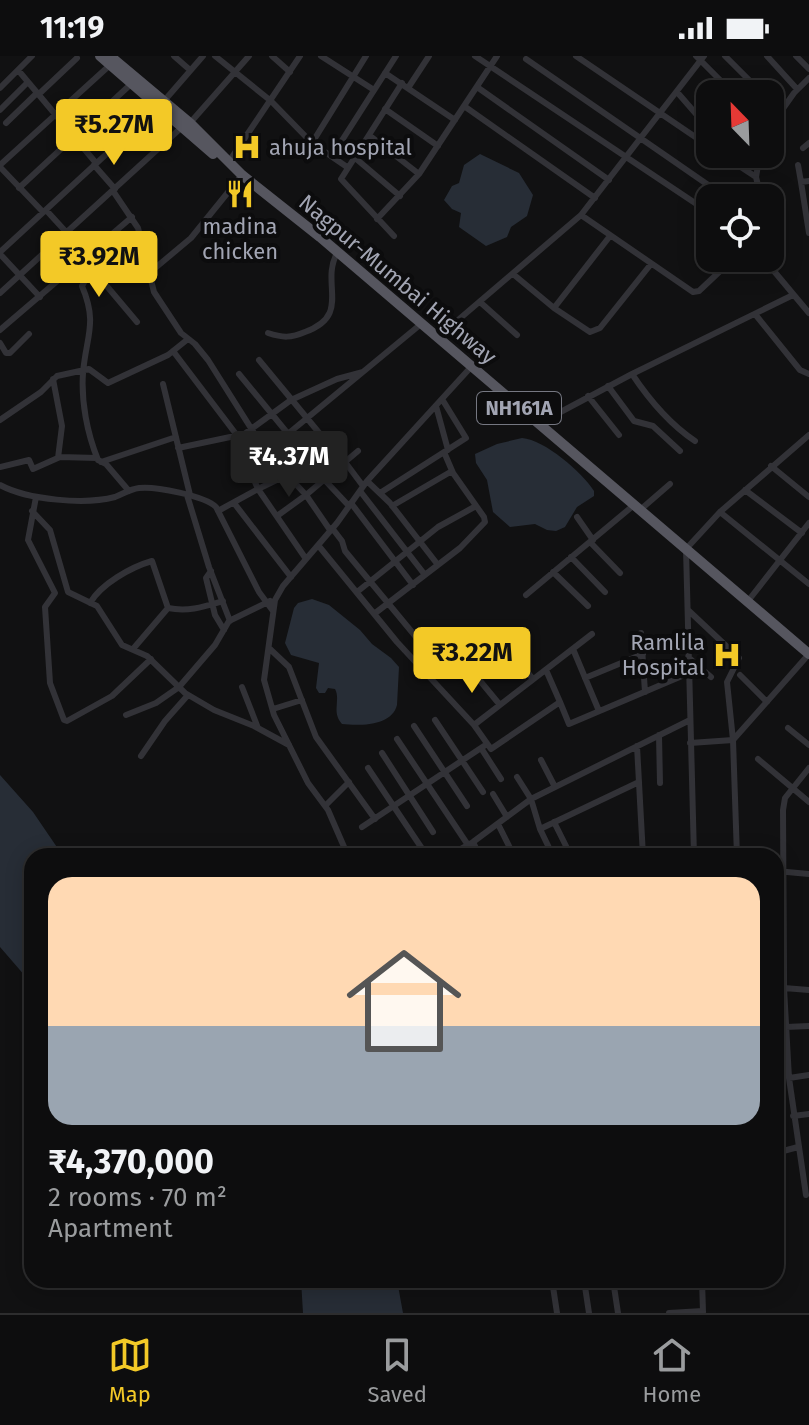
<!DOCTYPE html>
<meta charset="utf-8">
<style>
:root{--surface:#0d0d0e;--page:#161617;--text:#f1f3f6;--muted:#9a9c9e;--line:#2d2d2e;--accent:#f3c927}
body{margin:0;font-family:"Fira Sans",sans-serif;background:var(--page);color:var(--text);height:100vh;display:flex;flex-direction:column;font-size:30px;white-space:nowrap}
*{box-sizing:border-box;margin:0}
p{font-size:26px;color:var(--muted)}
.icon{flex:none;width:44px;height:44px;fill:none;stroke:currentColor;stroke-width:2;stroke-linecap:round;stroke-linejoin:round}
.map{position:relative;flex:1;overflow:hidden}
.side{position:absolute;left:24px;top:792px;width:760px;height:440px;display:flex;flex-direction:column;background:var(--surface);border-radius:24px;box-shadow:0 4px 20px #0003,0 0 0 2px var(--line)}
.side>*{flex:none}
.needle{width:52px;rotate:337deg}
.buttons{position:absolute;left:696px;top:24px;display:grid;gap:16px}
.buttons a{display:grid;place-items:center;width:88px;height:88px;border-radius:16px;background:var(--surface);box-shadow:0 4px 20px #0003,0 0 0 2px var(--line);font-size:40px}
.price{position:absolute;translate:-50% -68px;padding:0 18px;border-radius:8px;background:var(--accent);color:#111;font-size:26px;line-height:52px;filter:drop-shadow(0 2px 4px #0008)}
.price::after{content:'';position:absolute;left:50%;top:48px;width:24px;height:18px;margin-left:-12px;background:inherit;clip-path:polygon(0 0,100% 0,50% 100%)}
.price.selected{background:#222;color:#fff}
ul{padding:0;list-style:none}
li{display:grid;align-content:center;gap:16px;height:424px;padding:0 24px}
li span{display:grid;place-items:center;height:248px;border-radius:24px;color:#555}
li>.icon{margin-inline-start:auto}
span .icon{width:144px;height:144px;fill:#fffc;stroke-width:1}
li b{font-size:34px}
.status{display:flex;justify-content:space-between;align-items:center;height:56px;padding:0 40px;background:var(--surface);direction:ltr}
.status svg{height:22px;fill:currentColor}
.tabs{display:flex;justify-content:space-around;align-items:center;height:112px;border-top:2px solid var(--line);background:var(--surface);font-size:22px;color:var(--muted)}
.tabs a{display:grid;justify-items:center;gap:4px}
.tabs .selected{color:var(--accent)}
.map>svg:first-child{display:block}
.water{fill:#272d36}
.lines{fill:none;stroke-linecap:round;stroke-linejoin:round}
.minor{stroke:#323237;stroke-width:6}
.trunk{stroke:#56565f;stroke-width:10}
.labels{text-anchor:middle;stroke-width:8;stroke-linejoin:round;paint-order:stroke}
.shield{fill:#0c0c0d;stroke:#757781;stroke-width:2}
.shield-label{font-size:20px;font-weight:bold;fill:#a2a5b3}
.poi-label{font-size:22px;fill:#a2a5b3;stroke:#0c0c0d;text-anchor:start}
.street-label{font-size:22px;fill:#a2a5b3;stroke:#0c0c0d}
</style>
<div class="status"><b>11:19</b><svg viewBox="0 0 49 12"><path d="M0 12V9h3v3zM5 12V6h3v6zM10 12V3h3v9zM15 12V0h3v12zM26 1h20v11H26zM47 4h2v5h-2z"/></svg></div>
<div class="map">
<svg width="809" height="1257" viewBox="0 0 809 1257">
<rect width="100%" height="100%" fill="#111112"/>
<path class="water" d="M480,98L519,117L533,139L527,160L511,171L507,181L486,190L459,171L461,157L452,153L444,144L452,130L459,127L464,109Z
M522,382C545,384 582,416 594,435V440L577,451L565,471L556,475L547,474L535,468L510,471L493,456L487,424L476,407L475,398L497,388Z
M312,543L329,549L360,574L372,588L391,602L399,611L397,649C392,670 360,670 342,668C331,656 341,644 335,633L328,632L325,637H319L316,632L319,607L291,599L285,587L294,552L298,547Z
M0,719L33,756L63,800H32V928L0,891Z
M301,1224H397L403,1257H303Z"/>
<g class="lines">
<path class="minor" d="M174,0L190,14
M215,0L271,45L312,87L347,111
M272,0L290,16
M321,0L374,34
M475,0L710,157
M576,0L710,91
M696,0L734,38
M725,0L763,38
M767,0L797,33
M796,0L809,13
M526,3L727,142
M18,14L96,107
M385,17L455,64
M477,31L609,124
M0,32L32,0
M408,32L429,0
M677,36L710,74
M39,38L77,2
M770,45L781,56
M464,50L595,142
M385,53L438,90
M0,54L28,26
M6,67L37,37
M190,67L249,0
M770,71L794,37L809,22
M369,79L419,118
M312,87L366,0
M803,92L809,87
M721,98L756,121
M760,98L756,121L761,142
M332,100L396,0
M354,101L400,140
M228,107L300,0
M0,109L110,9
M94,109L115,133
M798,109L801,126
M0,111L43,156
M809,125L801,126L809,177
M19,132L131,28
M113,135L138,172L154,236L181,277L195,288L208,304L266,396L306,439L330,474
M46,154L88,200
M581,159L693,236L699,235L734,202
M377,163L419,118L497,0
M394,180L341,123L402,27
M0,196L164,45L203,0
M0,198L40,241
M763,202L809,257
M84,203L137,266
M96,217L86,223L82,230C98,268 86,280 83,317C81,345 87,377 98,404L106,408L129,435
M148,218L191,182L242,119
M513,218L554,252L590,276L600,272L651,208
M101,222L143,195
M0,237L182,71
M480,246L517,279
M554,252L610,180
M755,258L800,314L809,318
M0,274L132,161
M268,277C283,282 291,282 305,276C352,259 320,228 337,197
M437,282L581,159L704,0
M0,287L6,297H10L29,278
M173,295L239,382L291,344L337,323L363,316
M259,304L344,407
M239,318L307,401
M632,318C648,342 671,369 695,385
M53,323L62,370L58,402
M163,328L190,439
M608,330L634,365L653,370L680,395
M588,340L619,379
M436,350L448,394
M0,364L41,336L57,320L89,313L108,327L168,299L188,283
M538,368L632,318L793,239
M178,392L235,380L258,433L218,455
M266,396L421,268
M305,403L349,450
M101,406L176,381
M345,406L363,430
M771,410L809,441
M0,411L29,404L33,413L60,401L97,402
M367,425L390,447L438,509
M0,429C28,444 85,449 115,441C123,438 130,433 139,432C155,430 205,440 216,451L259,536L273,555
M745,434L802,477
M360,435L425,519
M380,437L466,382L442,343
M187,439L209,511L230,565
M36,441L28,484L55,537L45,551L50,627L64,664L67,665L112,640L151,603
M234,447L291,521
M351,447L413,529
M392,450L452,415
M640,454L670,428
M32,455L50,474L68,536L97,550L122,589L147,600L185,637L214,654L254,670L289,689
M720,456L809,528
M277,460L306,439L358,395
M577,461L593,484
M332,472L342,485L345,495L416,581
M590,486L620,517
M318,489L397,586L474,669L491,693L560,646L569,668L689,617
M571,501L605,536
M306,503L258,433L287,419L325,385
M211,515L206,522L215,559L224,574
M553,516L588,550
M357,536L438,471L476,450
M526,539L634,449
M748,545L809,467
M90,547C101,528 131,511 152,505L168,552L133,593
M168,552C188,556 203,551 223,545
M688,554L739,602L727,626L733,684L737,800
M374,558L460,492L485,466L484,461L453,417L444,396
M641,577L645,636
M507,592L533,623
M270,593L289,611L316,681L375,763
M573,593L599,655
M688,601L711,621
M467,609L500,649
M546,614L560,646
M740,619L767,646
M585,622L643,598
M242,631L258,672
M273,653L302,644
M126,659L156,647L179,631L215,589L229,565L270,545
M435,664L483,736
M474,669L592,578
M414,670L467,750
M788,672L809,689
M659,679L660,727
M397,683L468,789
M690,687L733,684L809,598
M637,690L643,800
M481,692L501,723
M382,697L433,776
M141,700L165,665L188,639
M758,703L809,746
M541,704L555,731
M368,712L427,800
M493,738L507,761
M325,750L349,726
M554,766L569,796
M498,768L514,800
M362,771L487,688
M540,773L639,726
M473,786L480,800
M348,800L328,754L308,727L274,659L264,624L275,544L283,530L337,467L367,425L471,311
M448,800L473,786L531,743L517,721
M553,800L540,773L531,743L690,664
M694,800L686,493L720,456L809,379
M776,815L809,818
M784,932L809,934
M786,971L809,970
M789,1022L809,1019
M793,1060L809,1058
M776,1097L798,1091
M806,1139L789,1022L784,932L783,754L785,742L809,712
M552,1224L557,1257
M584,1224L589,1257
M613,1224L618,1257
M702,1224L703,1256
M669,1257L703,1255"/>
<path class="trunk" d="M100,0L213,98
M110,0L190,67L242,119L320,181L809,598"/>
</g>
<defs>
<symbol id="hospital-bare" viewBox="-9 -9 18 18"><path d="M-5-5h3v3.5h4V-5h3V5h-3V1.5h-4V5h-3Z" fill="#f3c927" stroke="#0c0c0d" stroke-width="2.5" paint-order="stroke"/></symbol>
<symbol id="restaurant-bare" viewBox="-9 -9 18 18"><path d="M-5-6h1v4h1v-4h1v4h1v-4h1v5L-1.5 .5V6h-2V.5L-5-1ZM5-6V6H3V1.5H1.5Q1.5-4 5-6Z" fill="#f3c927" stroke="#0c0c0d" stroke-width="2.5" paint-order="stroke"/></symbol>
</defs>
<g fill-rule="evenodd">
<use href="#hospital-bare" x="227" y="71" width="40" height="40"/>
<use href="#restaurant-bare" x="220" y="118" width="40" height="40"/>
<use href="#hospital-bare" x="707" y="579" width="40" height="40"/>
</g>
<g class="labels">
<rect class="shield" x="477" y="336" width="84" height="32" rx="6"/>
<g class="shield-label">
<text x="519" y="359">NH161A</text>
</g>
<g class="poi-label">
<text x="269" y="99">ahuja hospital</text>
<text x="240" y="178" text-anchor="middle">madina<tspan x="240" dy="25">chicken</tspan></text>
<text x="705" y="594" text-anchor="end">Ramlila<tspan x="705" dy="25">Hospital</tspan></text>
</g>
<g class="street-label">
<text transform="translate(398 223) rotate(40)" y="8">Nagpur-Mumbai Highway</text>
</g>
</g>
</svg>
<div class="buttons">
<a><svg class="needle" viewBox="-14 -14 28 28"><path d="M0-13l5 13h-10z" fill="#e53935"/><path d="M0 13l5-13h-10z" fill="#9a9c9e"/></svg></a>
<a><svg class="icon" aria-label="locate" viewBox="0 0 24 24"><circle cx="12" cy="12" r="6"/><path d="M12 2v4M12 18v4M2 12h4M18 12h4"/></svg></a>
</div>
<b class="price" style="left:114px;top:111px">₹5.27M</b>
<b class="price" style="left:99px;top:243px">₹3.92M</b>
<b class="price selected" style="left:289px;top:443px">₹4.37M</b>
<b class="price" style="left:472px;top:639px">₹3.22M</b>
<section class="side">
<ul>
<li><span style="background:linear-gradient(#ffd9b3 60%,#9aa5b1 0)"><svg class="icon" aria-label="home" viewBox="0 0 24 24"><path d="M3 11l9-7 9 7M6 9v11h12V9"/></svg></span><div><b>₹4,370,000</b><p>2 rooms · 70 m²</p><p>Apartment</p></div></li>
</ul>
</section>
</div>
<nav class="tabs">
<a class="selected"><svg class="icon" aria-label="map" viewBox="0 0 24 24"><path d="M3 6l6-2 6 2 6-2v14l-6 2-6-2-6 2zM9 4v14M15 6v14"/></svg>Map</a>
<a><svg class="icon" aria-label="saved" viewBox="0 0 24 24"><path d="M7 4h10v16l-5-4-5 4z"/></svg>Saved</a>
<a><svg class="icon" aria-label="home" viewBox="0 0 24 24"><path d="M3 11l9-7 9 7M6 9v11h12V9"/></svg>Home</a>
</nav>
